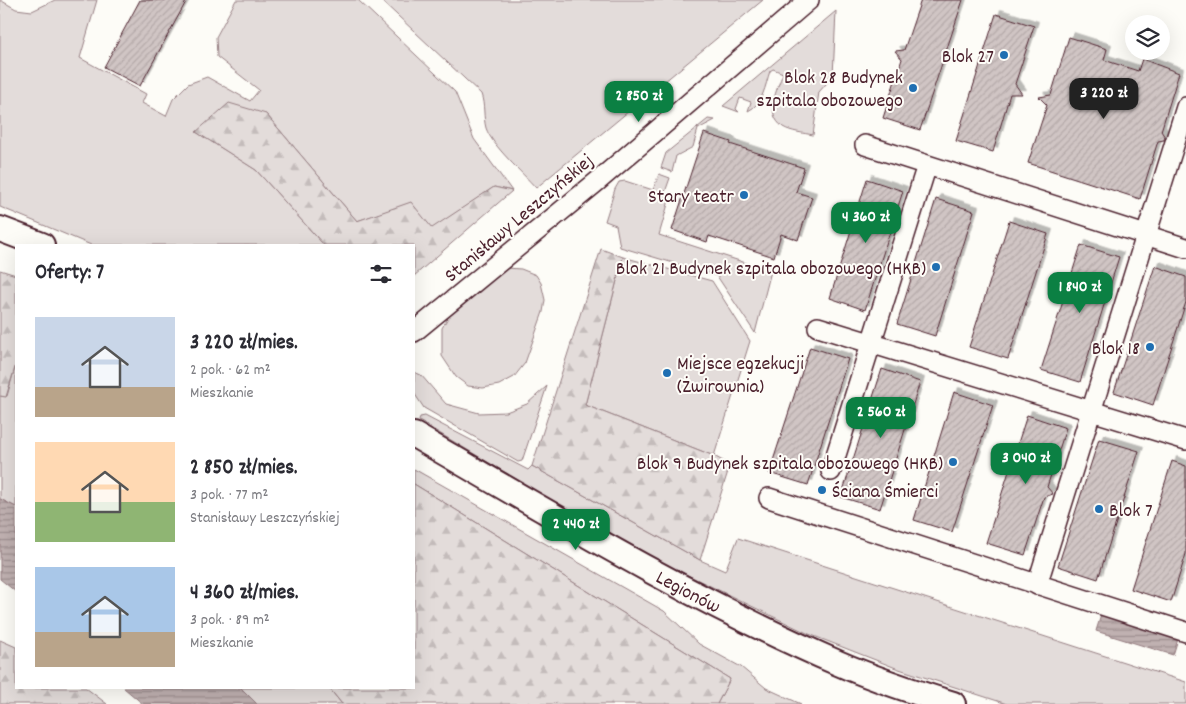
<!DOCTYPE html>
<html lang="pl">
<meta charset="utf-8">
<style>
:root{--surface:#fff;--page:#f2f2f3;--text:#2b2b33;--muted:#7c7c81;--accent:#0b8043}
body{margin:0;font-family:Dekko,sans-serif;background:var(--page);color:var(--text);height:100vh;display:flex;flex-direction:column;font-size:19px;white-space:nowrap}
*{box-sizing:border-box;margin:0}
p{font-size:16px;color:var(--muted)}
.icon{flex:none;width:28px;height:28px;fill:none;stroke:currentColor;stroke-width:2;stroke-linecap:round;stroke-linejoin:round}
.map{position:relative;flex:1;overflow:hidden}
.panel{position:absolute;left:15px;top:244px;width:400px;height:445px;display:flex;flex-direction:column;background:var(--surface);border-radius:0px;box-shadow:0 5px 20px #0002}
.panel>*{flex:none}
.fabs{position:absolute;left:1125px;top:15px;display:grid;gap:10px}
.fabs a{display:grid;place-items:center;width:45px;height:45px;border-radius:50%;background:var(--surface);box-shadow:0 5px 20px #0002;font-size:25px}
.price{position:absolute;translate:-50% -42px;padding:0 11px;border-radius:10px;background:var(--accent);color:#fff;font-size:16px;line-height:32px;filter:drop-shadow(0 1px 2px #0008)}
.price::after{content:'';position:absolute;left:50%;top:30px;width:15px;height:11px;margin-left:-8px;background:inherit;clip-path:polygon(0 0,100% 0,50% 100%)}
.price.current{background:#222;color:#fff}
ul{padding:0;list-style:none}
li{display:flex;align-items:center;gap:15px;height:125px;padding:0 20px}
li span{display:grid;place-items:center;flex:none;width:140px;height:100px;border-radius:0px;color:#555}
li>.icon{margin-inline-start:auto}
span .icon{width:60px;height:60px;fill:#fffc;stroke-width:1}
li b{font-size:21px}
h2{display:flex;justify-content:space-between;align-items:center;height:60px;padding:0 20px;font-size:21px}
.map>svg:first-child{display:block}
.grass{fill:#e3dcda;stroke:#967e82}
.forest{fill:url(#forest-firs);stroke:#967e82}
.water{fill:url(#water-rules);stroke:#91777b}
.building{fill:url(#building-hatch);stroke:#4a1f2b;filter:url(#shadow)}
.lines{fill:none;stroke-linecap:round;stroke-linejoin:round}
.minor-casing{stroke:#4a1f2b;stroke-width:22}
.major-casing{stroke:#4a1f2b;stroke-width:28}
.minor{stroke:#fdfcf7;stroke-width:19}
.major{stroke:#fdfcf7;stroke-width:24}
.poi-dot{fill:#1f6fb2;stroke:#fdfcf7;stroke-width:2}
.labels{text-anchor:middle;stroke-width:4;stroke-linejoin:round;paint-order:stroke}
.poi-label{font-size:20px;fill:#4a1f2b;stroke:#fdfcf7;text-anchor:end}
.street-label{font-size:20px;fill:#4a1f2b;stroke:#fdfcf7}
</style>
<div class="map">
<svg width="1186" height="704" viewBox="0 0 1186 704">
<defs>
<pattern id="forest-firs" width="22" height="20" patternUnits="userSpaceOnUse" patternTransform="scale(1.25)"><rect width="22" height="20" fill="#e3dcda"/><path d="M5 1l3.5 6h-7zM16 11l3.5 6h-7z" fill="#c4bcbb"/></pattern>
<pattern id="water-rules" width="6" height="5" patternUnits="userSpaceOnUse" patternTransform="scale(1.25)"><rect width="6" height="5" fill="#c0b1b1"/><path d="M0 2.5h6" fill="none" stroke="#9e8f90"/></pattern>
<pattern id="building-hatch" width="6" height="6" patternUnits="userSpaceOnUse" patternTransform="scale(1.25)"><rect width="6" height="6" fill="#d0c5c4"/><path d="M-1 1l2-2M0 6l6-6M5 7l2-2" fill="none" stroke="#b4a9a9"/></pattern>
<filter id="shadow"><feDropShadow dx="4.5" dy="-4.5" stdDeviation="0" flood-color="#0004"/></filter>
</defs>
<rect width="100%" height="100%" fill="#fdfcf7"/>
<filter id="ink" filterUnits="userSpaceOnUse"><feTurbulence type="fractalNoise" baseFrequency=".02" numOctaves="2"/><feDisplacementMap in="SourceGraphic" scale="10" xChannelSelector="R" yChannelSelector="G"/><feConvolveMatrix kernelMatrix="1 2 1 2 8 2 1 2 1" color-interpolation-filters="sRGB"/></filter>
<g filter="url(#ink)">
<path class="grass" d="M0,0L16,9L32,11L55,0H97L80,58L146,94L142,103L166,116L173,99L188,84L207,77L250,101L259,90L217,57L216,37L236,0H358L455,92L474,139L512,191L494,187L432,229L411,203L357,221L266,114L196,132L256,170L324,245H91L0,207Z
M381,0H763L536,188C523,173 492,146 486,128C483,117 485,105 481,94Z
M836,11L833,76L819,92L813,135C804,133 791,132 783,127C764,113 777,90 783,73L773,69L770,71C765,86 763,104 748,111L751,102L740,98L736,109L739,112L723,106Z
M708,119L715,120L698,129L693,147L676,156L672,172L661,168L666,153Z
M659,174L670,178L664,195L670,197L659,235L771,271L755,333L717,276L620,247L616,225L605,221L615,189L619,182L625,181L653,190Z
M623,257L712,281L750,341L714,456L585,405Z
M506,268L521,269L536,275L541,283L545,300L543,312L525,363L514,377L499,385L483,388L468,386L456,377L442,356V328L450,314Z
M16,364V507L0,499V396H7Z
M414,372L421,375L446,404L479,413L506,412L527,404L547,386L522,461L518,462L424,408L414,393Z
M425,416L528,470L532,466L700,560L725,571L738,538L1186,682V704H1007L896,668L809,634L630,547L419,421L420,417Z
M414,469L664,611L699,644L741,667L766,688L801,704H717L730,679L414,484Z
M241,688H329L342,704H257Z"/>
<path class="forest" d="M229,103L266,114L357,221L411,202L432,228L494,187L512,191L414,276V245H324L256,170L196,132Z
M601,249L623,257L585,405L714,456L730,465L700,560L532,466Z
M0,270L16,275V364L6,397L0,396Z
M414,484L730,679L717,704H342L329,688H414Z
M0,640L16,647V688H86L107,704H0Z"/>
<path class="water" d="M0,499L16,507V592L0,579Z
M1101,615L1178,639L1173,655L1096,631Z
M124,688H241L257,704H143Z"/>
<path class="building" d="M140,0H187L140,86L104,67Z
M921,0H963L920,130L883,118L902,59L895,51L904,50Z
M996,14L1034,26L1015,84L1022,94H1010L993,152L956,141Z
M1069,37L1107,49L1104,60L1138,71L1142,59L1179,73L1161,131L1165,137L1164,140L1158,141L1140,199L1028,163L1047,105L1039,97L1051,95Z
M704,133L731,142L730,144L804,168L796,192L812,197L798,240L781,234L774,257L709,236L707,242L672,230Z
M867,179L903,191L865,310L830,298Z
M936,199L974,211L935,336L897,324Z
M1009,221L1048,234L1008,359L969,347Z
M1081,245L1119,257L1080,382L1041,370Z
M1155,266L1186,277V302L1153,405L1114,392Z
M810,347L848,359L808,485L769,473Z
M882,369L920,382L880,509L841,497Z
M954,392L993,405L952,532L914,520Z
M1027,415L1066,428L1047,487L1053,494L1044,497L1025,555L986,543Z
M1099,439L1139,451L1098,579L1058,566Z
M1172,461L1186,466V554L1171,602L1131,589Z"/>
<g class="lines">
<defs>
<path id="minor" d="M865,145L1186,248
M818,327L1186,440
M414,332L599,180L809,0
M831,471L927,165
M769,498L1186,632
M1037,585L1186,107"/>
<g id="major">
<path d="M0,229L42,245"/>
<path id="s1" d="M414,435C554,516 690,599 838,663C875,679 914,692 953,704"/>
</g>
</defs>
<use href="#minor" class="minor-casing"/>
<use href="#major" class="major-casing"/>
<use href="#minor" class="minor"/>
<use href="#major" class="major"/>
</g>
</g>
<g class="poi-dot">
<circle cx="1004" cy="55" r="5"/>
<circle cx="913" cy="88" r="5"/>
<circle cx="744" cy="195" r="5"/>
<circle cx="936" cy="267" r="5"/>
<circle cx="1150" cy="347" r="5"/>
<circle cx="667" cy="373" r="5"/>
<circle cx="953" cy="462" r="5"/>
<circle cx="822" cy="490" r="5"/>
<circle cx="1099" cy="509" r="5"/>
</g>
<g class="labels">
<g class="poi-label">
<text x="994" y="62">Blok 27</text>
<text x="903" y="83">Blok 28 Budynek<tspan x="903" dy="23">szpitala obozowego</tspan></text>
<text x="734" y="202">Stary teatr</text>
<text x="926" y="274">Blok 21 Budynek szpitala obozowego (HKB)</text>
<text x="1140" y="354">Blok 18</text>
<text x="677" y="369" text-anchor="start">Miejsce egzekucji<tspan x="677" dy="23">(Żwirownia)</tspan></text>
<text x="943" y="469">Blok 9 Budynek szpitala obozowego (HKB)</text>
<text x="832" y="497" text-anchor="start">Ściana Śmierci</text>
<text x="1109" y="516" text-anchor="start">Blok 7</text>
</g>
<g class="street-label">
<text transform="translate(518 217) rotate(-40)" y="7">Stanisławy Leszczyńskiej</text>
<text dy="7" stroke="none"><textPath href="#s1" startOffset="316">Legionów</textPath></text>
</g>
</g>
</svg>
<div class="fabs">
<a><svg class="icon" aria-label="layers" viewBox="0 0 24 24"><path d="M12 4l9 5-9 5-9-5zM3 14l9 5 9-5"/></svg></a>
</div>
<b class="price current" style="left:1104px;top:120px">3 220 zł</b>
<b class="price" style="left:639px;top:123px">2 850 zł</b>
<b class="price" style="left:866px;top:244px">4 360 zł</b>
<b class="price" style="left:1080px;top:314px">1 840 zł</b>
<b class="price" style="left:881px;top:439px">2 560 zł</b>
<b class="price" style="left:1026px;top:485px">3 040 zł</b>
<b class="price" style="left:576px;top:551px">2 440 zł</b>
<section class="panel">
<h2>Oferty: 7<svg class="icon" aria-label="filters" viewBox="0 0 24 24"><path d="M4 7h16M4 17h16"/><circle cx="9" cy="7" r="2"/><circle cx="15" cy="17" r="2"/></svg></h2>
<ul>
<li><span style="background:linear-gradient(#c9d6e8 70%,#b9a48a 0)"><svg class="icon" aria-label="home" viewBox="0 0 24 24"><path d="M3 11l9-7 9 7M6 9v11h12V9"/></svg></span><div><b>3 220 zł/mies.</b><p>2 pok. · 62 m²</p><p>Mieszkanie</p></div></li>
<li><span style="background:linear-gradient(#ffd9b3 60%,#8fb573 0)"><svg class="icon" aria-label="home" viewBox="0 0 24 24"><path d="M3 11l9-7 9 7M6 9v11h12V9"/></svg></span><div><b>2 850 zł/mies.</b><p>3 pok. · 77 m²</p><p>Stanisławy Leszczyńskiej</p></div></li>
<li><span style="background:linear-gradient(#a9c7e8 65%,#b9a48a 0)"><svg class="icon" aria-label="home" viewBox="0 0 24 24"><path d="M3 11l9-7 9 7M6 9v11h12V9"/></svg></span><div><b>4 360 zł/mies.</b><p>3 pok. · 89 m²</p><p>Mieszkanie</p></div></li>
</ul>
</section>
</div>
